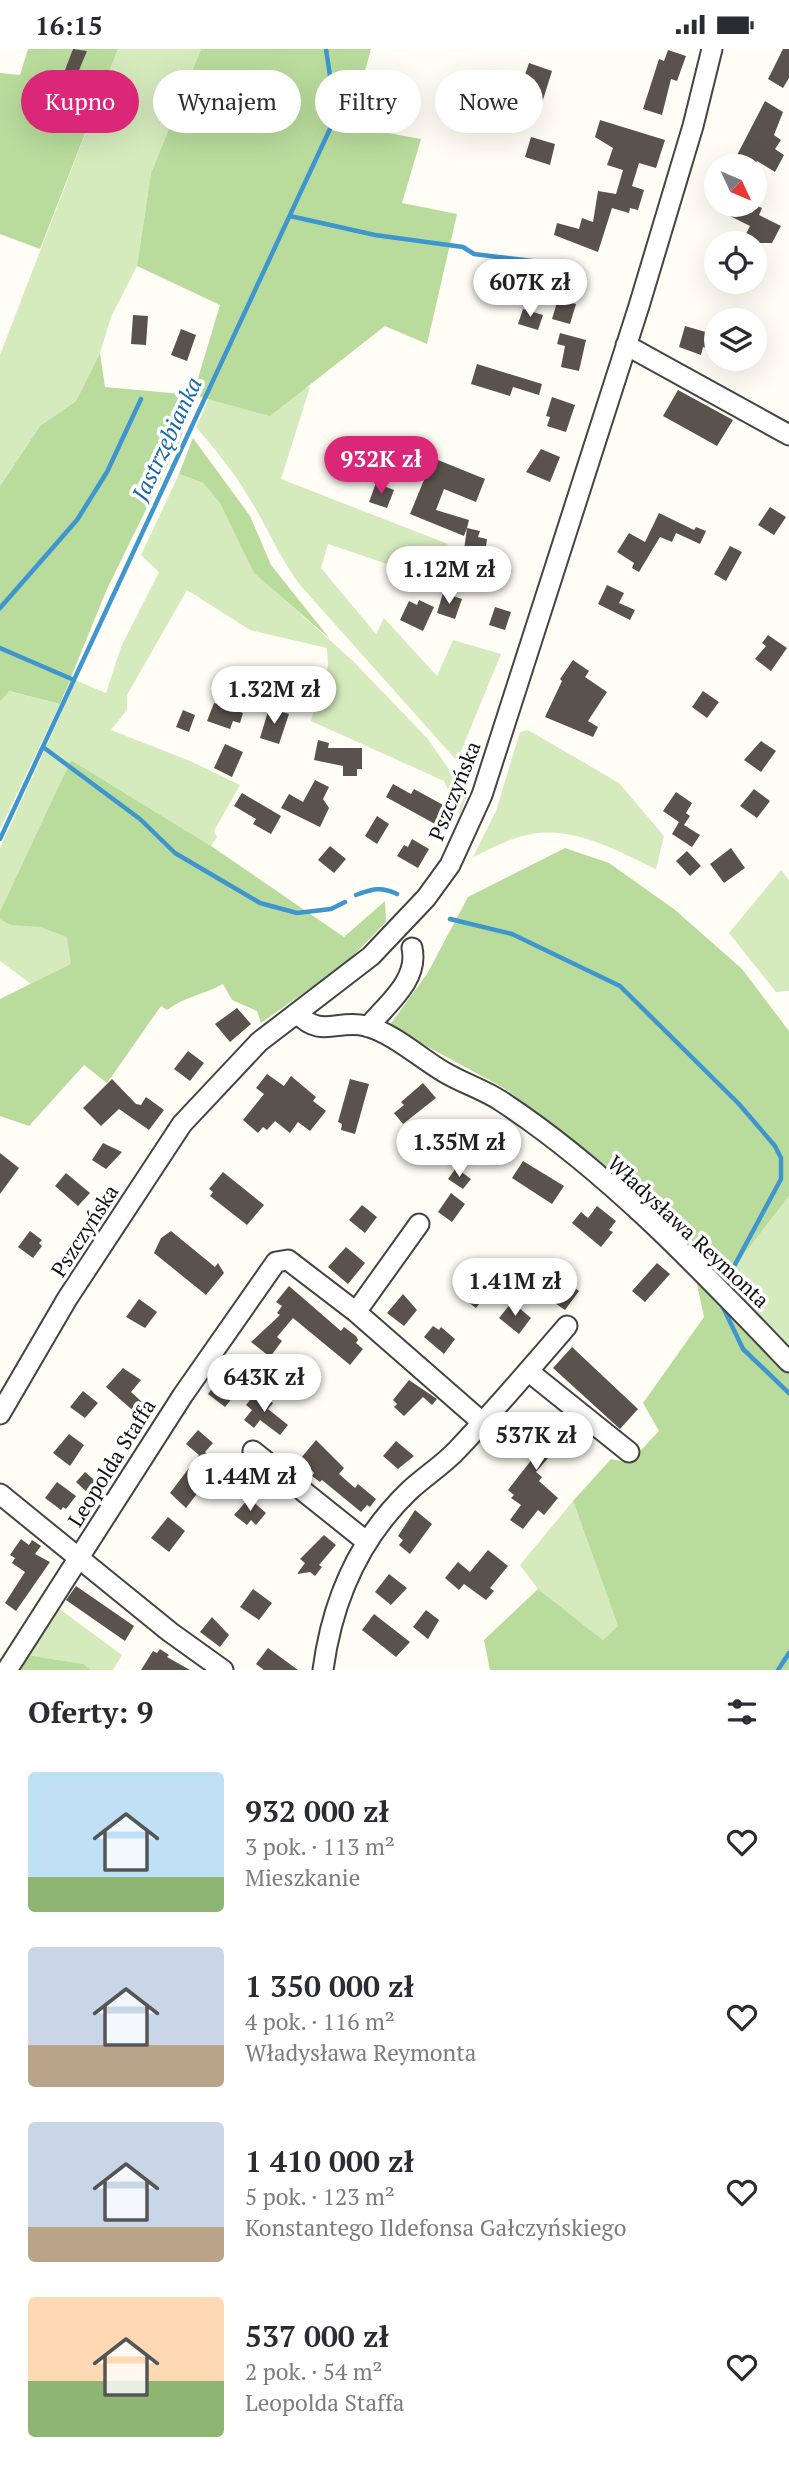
<!DOCTYPE html>
<html lang="pl">
<meta charset="utf-8">
<style>
:root{--surface:#fff;--page:#f2f2f3;--text:#2b2b33;--muted:#7c7c81;--accent:#db2777}
body{margin:0;font-family:"PT Serif",serif;background:var(--page);color:var(--text);height:100vh;display:flex;flex-direction:column;font-size:26px;white-space:nowrap}
*{box-sizing:border-box;margin:0}
p{font-size:23px;color:var(--muted)}
.icon{flex:none;width:38px;height:38px;fill:none;stroke:currentColor;stroke-width:2;stroke-linecap:round;stroke-linejoin:round}
.map{position:relative;height:1621px;overflow:hidden}
.panel{display:flex;flex-direction:column;background:var(--surface);flex:1}
.panel>*{flex:none}
.guide{position:absolute;left:21px;top:21px;width:747px;height:63px;display:flex;gap:14px}
.needle{width:46px;rotate:134deg}
.tools{position:absolute;left:704px;top:105px;display:grid;gap:14px}
.tools a{display:grid;place-items:center;width:63px;height:63px;border-radius:50%;background:var(--surface);box-shadow:0 7px 28px #0002;font-size:35px}
.price{position:absolute;translate:-50% -60px;padding:0 16px;border-radius:24px;background:#fff;color:#222;font-size:23px;line-height:46px;filter:drop-shadow(0 2px 4px #0008)}
.price::after{content:'';position:absolute;left:50%;top:42px;width:21px;height:16px;margin-left:-10px;background:inherit;clip-path:polygon(0 0,100% 0,50% 100%)}
.price.current{background:var(--accent);color:#fff}
ul{padding:0;list-style:none}
li{display:flex;align-items:center;gap:21px;height:175px;padding:0 28px}
li span{display:grid;place-items:center;flex:none;width:196px;height:140px;border-radius:7px;color:#555}
li>.icon{margin-inline-start:auto}
span .icon{width:84px;height:84px;fill:#fffc;stroke-width:1}
li b{font-size:30px}
h2{display:flex;justify-content:space-between;align-items:center;height:84px;padding:0 28px;font-size:30px}
.pill{padding:0 24px;border-radius:32px;background:var(--surface);box-shadow:0 7px 28px #0002;font-size:24px;line-height:63px}
.pill.current{background:var(--accent);color:#fff}
.status{display:flex;justify-content:space-between;align-items:center;height:49px;padding:0 35px;background:var(--surface);direction:ltr}
.status svg{height:19px;fill:currentColor}
.map>svg:first-child{display:block}
.green{fill:#d5ebbd}
.forest{fill:#b9dc9c}
.lines{fill:none;stroke-linecap:round;stroke-linejoin:round}
.stream{stroke:#3f96cf;stroke-width:4.5}
.building{fill:#5a524d}
.minor-casing{stroke:#444;stroke-width:23}
.minor{stroke:#fff;stroke-width:19}
.labels{text-anchor:middle;stroke-width:7;stroke-linejoin:round;paint-order:stroke}
.street-label{font-size:21px;fill:#111;stroke:#fff}
.water-label{font-size:23px;font-style:italic;fill:#1768a6;stroke:#fff}
</style>
<div class="status"><b>16:15</b><svg viewBox="0 0 49 12"><path d="M0 12V9h3v3zM5 12V6h3v6zM10 12V3h3v9zM15 12V0h3v12zM26 1h20v11H26zM47 4h2v5h-2z"/></svg></div>
<div class="map">
<svg width="789" height="1621" viewBox="0 0 789 1621">
<rect width="100%" height="100%" fill="#fffdf5"/>
<path class="green" d="M118,0H201L151,124L137,217L111,268L100,304L76,352L40,377L0,437V306Z
M218,330L265,348L310,338L281,430L448,495L423,527L328,495L321,519L376,585L384,569L437,627L453,591L501,605L457,712L300,536C279,508 267,477 248,447C233,422 215,400 196,378Z
M179,425L203,434L220,454L255,524L354,613L427,689L467,746L460,766L444,732L311,672L328,616L327,599L250,581L187,541L127,646V661L111,681L190,712L240,736L214,782L217,788L211,797L71,711L0,867V799L62,663L59,662L70,629L106,644L121,598L159,523L141,506Z
M8,642L60,655L0,780V653Z
M528,681L619,734L664,787L656,820C615,801 569,774 523,787C506,791 489,801 473,808L496,762L520,683Z
M781,821L789,831V942L776,943L729,884Z
M0,869L40,873L69,887L76,918L31,935L0,912Z
M789,1147V1301L725,1230Z
M573,1452L618,1577L603,1591L538,1540L520,1516Z
M54,1556L122,1606L113,1621H91L84,1615L21,1605Z"/>
<path class="forest" d="M28,0H118L40,200L0,185V24L20,26Z
M201,0H371L350,77L421,90L402,154L457,165L427,295L385,277L270,367L193,346L181,389L107,540L60,655L9,642L0,653V437L40,377L76,352L100,304L105,338L193,346L220,256L137,217L151,124Z
M193,389L250,467L271,516L330,590L254,524L220,454L203,434L179,425Z
M71,711L211,797L344,888L385,852L386,873L345,915L261,974L257,962L232,951L223,935C203,946 186,947 167,961L161,957L107,1034L84,1016L29,1077L0,1067V950L71,915L67,888L40,878L11,876L0,870V863Z
M565,799L609,814L674,860L742,920L789,982V1147L725,1230L608,1118L504,1039L389,977L427,925L468,848Z
M696,1231L789,1325V1621H490L484,1591L538,1540L603,1591L618,1577L573,1452L611,1410L629,1414L659,1382L643,1354L704,1268Z
M21,1605L84,1615L91,1621H12Z"/>
<g class="lines">
<path class="stream" d="M290,167L375,186L463,198L474,205L540,213
M0,559L77,471L107,423L141,350
M0,599L74,631
M43,698L140,770L175,804L260,854L297,864L331,860L345,853
M0,790L336,67L326,0
M356,846C372,840 381,837 397,845
M450,870L512,885L620,937L739,1055L775,1097L781,1109V1130L724,1236
M721,1254L743,1300L789,1344
M778,1621L789,1604"/>
</g>
<path class="building" d="M73,0L87,2L77,26L65,21Z
M783,0H789V29L783,39L768,30Z
M668,1L686,7L677,32L671,30L662,66L643,60L659,10L664,12Z
M529,14L552,22L542,54L537,52L533,66L517,61L522,47L518,46Z
M765,52L783,63L774,86L781,91L775,100L784,106L775,123L757,112L754,117H749L735,110Z
M600,71L665,91L656,119L639,114L632,137L644,141L638,161L630,159L629,164L612,159L598,203L554,186L557,174L579,180L582,169L593,173L598,142L616,145L623,121L607,116L613,99L595,88Z
M531,88L555,95L550,116L525,108Z
M729,156H755L762,159L759,166L781,177L772,194H741L750,177L724,164Z
M558,250L576,255L570,275L552,270Z
M523,260L543,266L538,281L518,275Z
M133,266L148,267L146,296L131,295Z
M685,277L716,286V302L703,298L701,306L679,298Z
M181,280L196,286L187,312L171,306Z
M560,284L586,291L579,322L561,318L565,297L557,295Z
M477,315L542,335L539,346L513,338L510,347L471,335Z
M678,341L733,371L717,397L663,367Z
M552,348L575,356L566,383L547,377L550,368L546,367Z
M383,387L403,392L400,400L403,401L394,415L375,407Z
M541,400L560,408L550,433L526,423Z
M433,409L485,430L476,453L444,440L436,461L469,471L467,479L480,482L478,488L487,490L484,512L463,508L467,479L464,487L410,465Z
M376,434L394,441L387,459L369,453Z
M770,458L786,468L774,486L758,476Z
M659,464L694,481L696,478L706,482L700,495L676,484L672,493L660,488L639,523L632,519L634,514L617,503L629,484L645,493Z
M730,497L742,503L726,532L714,525Z
M607,536L624,544L619,554L635,561L630,571L598,555Z
M443,544L462,550L455,570L437,564Z
M419,551L434,558L423,582L400,571L409,552L417,556Z
M495,558L511,563L505,581L489,576Z
M768,586L787,599L771,622L755,610L766,597L762,594Z
M573,611L589,622L585,628L607,643L588,672L598,678L593,688L545,668L562,632L560,630Z
M703,642L719,653L707,669L692,658Z
M214,654L243,664L240,674L233,672L230,680L207,672Z
M269,659L289,665L279,695L260,689Z
M183,661L195,666L189,683L176,678Z
M318,691L329,694L328,699H362V720H357V727H343V717L314,711Z
M761,692L776,702L761,723L744,711Z
M225,695L243,703L232,728L214,719Z
M315,731L329,738L323,750L329,759L320,778L281,759L289,745L303,753Z
M393,735L411,745L414,740L445,757L435,775L386,748Z
M754,740L770,752L757,769L740,757Z
M676,743L692,754L686,764L690,767L684,776L700,786L692,798L672,785L679,773L663,762Z
M242,744L281,767L271,785L253,775L256,770L234,757Z
M377,767L389,775L377,795L365,787Z
M412,790L429,800L418,819L397,807L404,796L408,798Z
M330,797L346,810L334,824L318,811Z
M731,799L745,819L724,834L710,815Z
M687,802L701,817L690,827L676,812Z
M237,959L251,975L230,993L215,975Z
M188,1002L204,1014L190,1032L174,1020Z
M267,1025L284,1037L291,1027L316,1048L313,1052L326,1062L310,1082L298,1073L290,1084L275,1072L267,1081L263,1078L258,1084L243,1071L264,1045L256,1039Z
M112,1030L136,1055L141,1056L146,1048L164,1061L149,1081L119,1060L101,1077L83,1059Z
M350,1030L369,1035L355,1085L341,1081L342,1075L338,1073Z
M423,1034L436,1049L403,1075L394,1064L404,1056L401,1053Z
M103,1094L122,1103L106,1120L92,1111Z
M0,1104L19,1119L0,1145Z
M523,1112L564,1137L552,1155L512,1129Z
M456,1119L471,1130L463,1140L448,1130Z
M223,1123L264,1156L247,1176L210,1147L213,1143L209,1140Z
M66,1124L90,1144L78,1157L55,1137Z
M451,1144L465,1155L452,1173L438,1163Z
M362,1156L377,1168L365,1184L349,1171Z
M597,1157L616,1172L609,1181L613,1183L601,1198L572,1174L581,1163L588,1169Z
M30,1182L42,1191L39,1194L42,1197L33,1209L18,1198Z
M171,1182L215,1218L218,1214L224,1224L206,1246L154,1204L161,1189Z
M346,1198L365,1214L348,1235L328,1218Z
M657,1214L670,1225L645,1253L632,1242Z
M469,1227L489,1242L476,1259L456,1244Z
M562,1230L579,1242L565,1261L549,1250Z
M289,1237L341,1282L344,1278L356,1287L358,1291L356,1294L363,1300L350,1316L293,1269L277,1288L282,1292L270,1308L251,1293L280,1266L277,1264L282,1257L276,1253Z
M403,1245L417,1261L404,1277L387,1264Z
M139,1250L157,1263L145,1279L126,1268Z
M512,1253L531,1269L519,1285L499,1269Z
M433,1277L439,1281L441,1278L455,1290L444,1305L424,1288Z
M572,1298L638,1360L620,1380L553,1319Z
M123,1319L141,1331L131,1343L154,1364L146,1373L106,1338Z
M221,1327L239,1341L225,1358L208,1345Z
M409,1331L437,1350L432,1356L423,1348L404,1367L394,1358L397,1355L393,1351Z
M83,1342L98,1354L85,1369L70,1358Z
M257,1342L273,1354L268,1360L288,1376L280,1386L260,1371L254,1379L244,1371L252,1361L246,1356Z
M543,1365L567,1387L536,1423L542,1428L539,1432L558,1449L544,1466L538,1461L523,1480L510,1471L521,1456L511,1449L514,1446L508,1441L536,1405L520,1391Z
M198,1381L213,1394L205,1403L230,1424L222,1434L212,1425L186,1459L170,1444L199,1406L186,1395Z
M69,1385L84,1396L70,1417L53,1404Z
M316,1391L344,1419L339,1425L355,1439L358,1435L376,1450L370,1458L367,1456L361,1463L322,1431L320,1433L312,1427L314,1424L301,1409Z
M396,1392L414,1407L398,1420L383,1407Z
M85,1423L99,1435L90,1446L76,1433Z
M57,1433L76,1447L66,1460L63,1458L61,1461L45,1449Z
M249,1449L266,1464L256,1476L251,1471L247,1476L234,1466Z
M415,1461L432,1475L410,1505L399,1496L403,1491L398,1487Z
M168,1468L185,1482L169,1503L151,1489Z
M324,1486L336,1496L319,1516L322,1518L315,1527L310,1523L297,1525L305,1514L300,1510Z
M21,1490L29,1496L32,1491L41,1497L35,1505L50,1513L16,1562L5,1554L25,1523L12,1514L15,1509L10,1506Z
M488,1501L508,1517L490,1539L494,1542L486,1551L464,1535L459,1541L445,1529L458,1513L470,1523Z
M389,1525L407,1539L391,1556L375,1543Z
M76,1537L134,1577L125,1592L66,1551Z
M253,1540L272,1554L259,1571L240,1558Z
M426,1561L439,1571L428,1590L413,1578Z
M374,1565L410,1593L396,1608L362,1581Z
M212,1568L229,1586L220,1598L200,1583Z
M268,1599L298,1621H264L256,1615Z
M160,1600L169,1606L167,1608L190,1621H141L153,1602L157,1604Z"/>
<g class="lines">
<defs>
<path id="minor" d="M626,296L789,386
M297,964C321,990 337,970 366,977C393,984 420,1009 444,1023C462,1034 483,1040 501,1052C609,1123 700,1220 789,1313
M368,978C387,955 419,931 412,899
M356,1263L419,1175
M528,1322L629,1403
M0,1365L67,1250L182,1075L259,993L371,907L426,849L450,816L482,746L536,578L639,257L693,77L712,0
M253,1402L367,1493
M0,1445L170,1583L223,1621
M7,1621L183,1346L276,1213L288,1211L356,1263L483,1374
M323,1621C332,1553 359,1490 409,1442C424,1428 443,1416 457,1401C495,1361 531,1319 567,1277"/>
</defs>
<use href="#minor" class="minor-casing"/>
<use href="#minor" class="minor"/>
</g>
<g class="labels">
<g class="street-label">
<text transform="translate(455 742) rotate(-68)" y="7">Pszczyńska</text>
<text transform="translate(85 1182) rotate(-57)" y="7">Pszczyńska</text>
<text transform="translate(688 1183) rotate(43)" y="7">Władysława Reymonta</text>
<text transform="translate(112 1414) rotate(-58)" y="7">Leopolda Staffa</text>
</g>
<g class="water-label">
<text transform="translate(167 390) rotate(-65)" y="8">Jastrzębianka</text>
</g>
</g>
</svg>
<div class="tools">
<a><svg class="needle" viewBox="-14 -14 28 28"><path d="M0-13l5 13h-10z" fill="#e53935"/><path d="M0 13l5-13h-10z" fill="#7c7c81"/></svg></a>
<a><svg class="icon" aria-label="locate" viewBox="0 0 24 24"><circle cx="12" cy="12" r="6"/><path d="M12 2v4M12 18v4M2 12h4M18 12h4"/></svg></a>
<a><svg class="icon" aria-label="layers" viewBox="0 0 24 24"><path d="M12 4l9 5-9 5-9-5zM3 14l9 5 9-5"/></svg></a>
</div>
<b class="price" style="left:530px;top:270px">607K zł</b>
<b class="price current" style="left:381px;top:447px">932K zł</b>
<b class="price" style="left:449px;top:557px">1.12M zł</b>
<b class="price" style="left:274px;top:677px">1.32M zł</b>
<b class="price" style="left:459px;top:1130px">1.35M zł</b>
<b class="price" style="left:515px;top:1269px">1.41M zł</b>
<b class="price" style="left:264px;top:1365px">643K zł</b>
<b class="price" style="left:536px;top:1423px">537K zł</b>
<b class="price" style="left:250px;top:1464px">1.44M zł</b>
<div class="guide">
<a class="pill current">Kupno</a>
<a class="pill">Wynajem</a>
<a class="pill">Filtry</a>
<a class="pill">Nowe</a>
</div>
</div>
<section class="panel">
<h2>Oferty: 9<svg class="icon" aria-label="filters" viewBox="0 0 24 24"><path d="M4 7h16M4 17h16"/><circle cx="9" cy="7" r="2"/><circle cx="15" cy="17" r="2"/></svg></h2>
<ul>
<li><span style="background:linear-gradient(#bfe0f5 75%,#8fb573 0)"><svg class="icon" aria-label="home" viewBox="0 0 24 24"><path d="M3 11l9-7 9 7M6 9v11h12V9"/></svg></span><div><b>932 000 zł</b><p>3 pok. · 113 m²</p><p>Mieszkanie</p></div><svg class="icon" aria-label="heart" viewBox="0 0 24 24"><path d="M12 20l-8-8c-3-5 5-10 8-4 3-6 11-1 8 4z"/></svg></li>
<li><span style="background:linear-gradient(#c9d6e8 70%,#b9a48a 0)"><svg class="icon" aria-label="home" viewBox="0 0 24 24"><path d="M3 11l9-7 9 7M6 9v11h12V9"/></svg></span><div><b>1 350 000 zł</b><p>4 pok. · 116 m²</p><p>Władysława Reymonta</p></div><svg class="icon" aria-label="heart" viewBox="0 0 24 24"><path d="M12 20l-8-8c-3-5 5-10 8-4 3-6 11-1 8 4z"/></svg></li>
<li><span style="background:linear-gradient(#c9d6e8 75%,#b9a48a 0)"><svg class="icon" aria-label="home" viewBox="0 0 24 24"><path d="M3 11l9-7 9 7M6 9v11h12V9"/></svg></span><div><b>1 410 000 zł</b><p>5 pok. · 123 m²</p><p>Konstantego Ildefonsa Gałczyńskiego</p></div><svg class="icon" aria-label="heart" viewBox="0 0 24 24"><path d="M12 20l-8-8c-3-5 5-10 8-4 3-6 11-1 8 4z"/></svg></li>
<li><span style="background:linear-gradient(#ffd9b3 60%,#8fb573 0)"><svg class="icon" aria-label="home" viewBox="0 0 24 24"><path d="M3 11l9-7 9 7M6 9v11h12V9"/></svg></span><div><b>537 000 zł</b><p>2 pok. · 54 m²</p><p>Leopolda Staffa</p></div><svg class="icon" aria-label="heart" viewBox="0 0 24 24"><path d="M12 20l-8-8c-3-5 5-10 8-4 3-6 11-1 8 4z"/></svg></li>
</ul>
</section>
